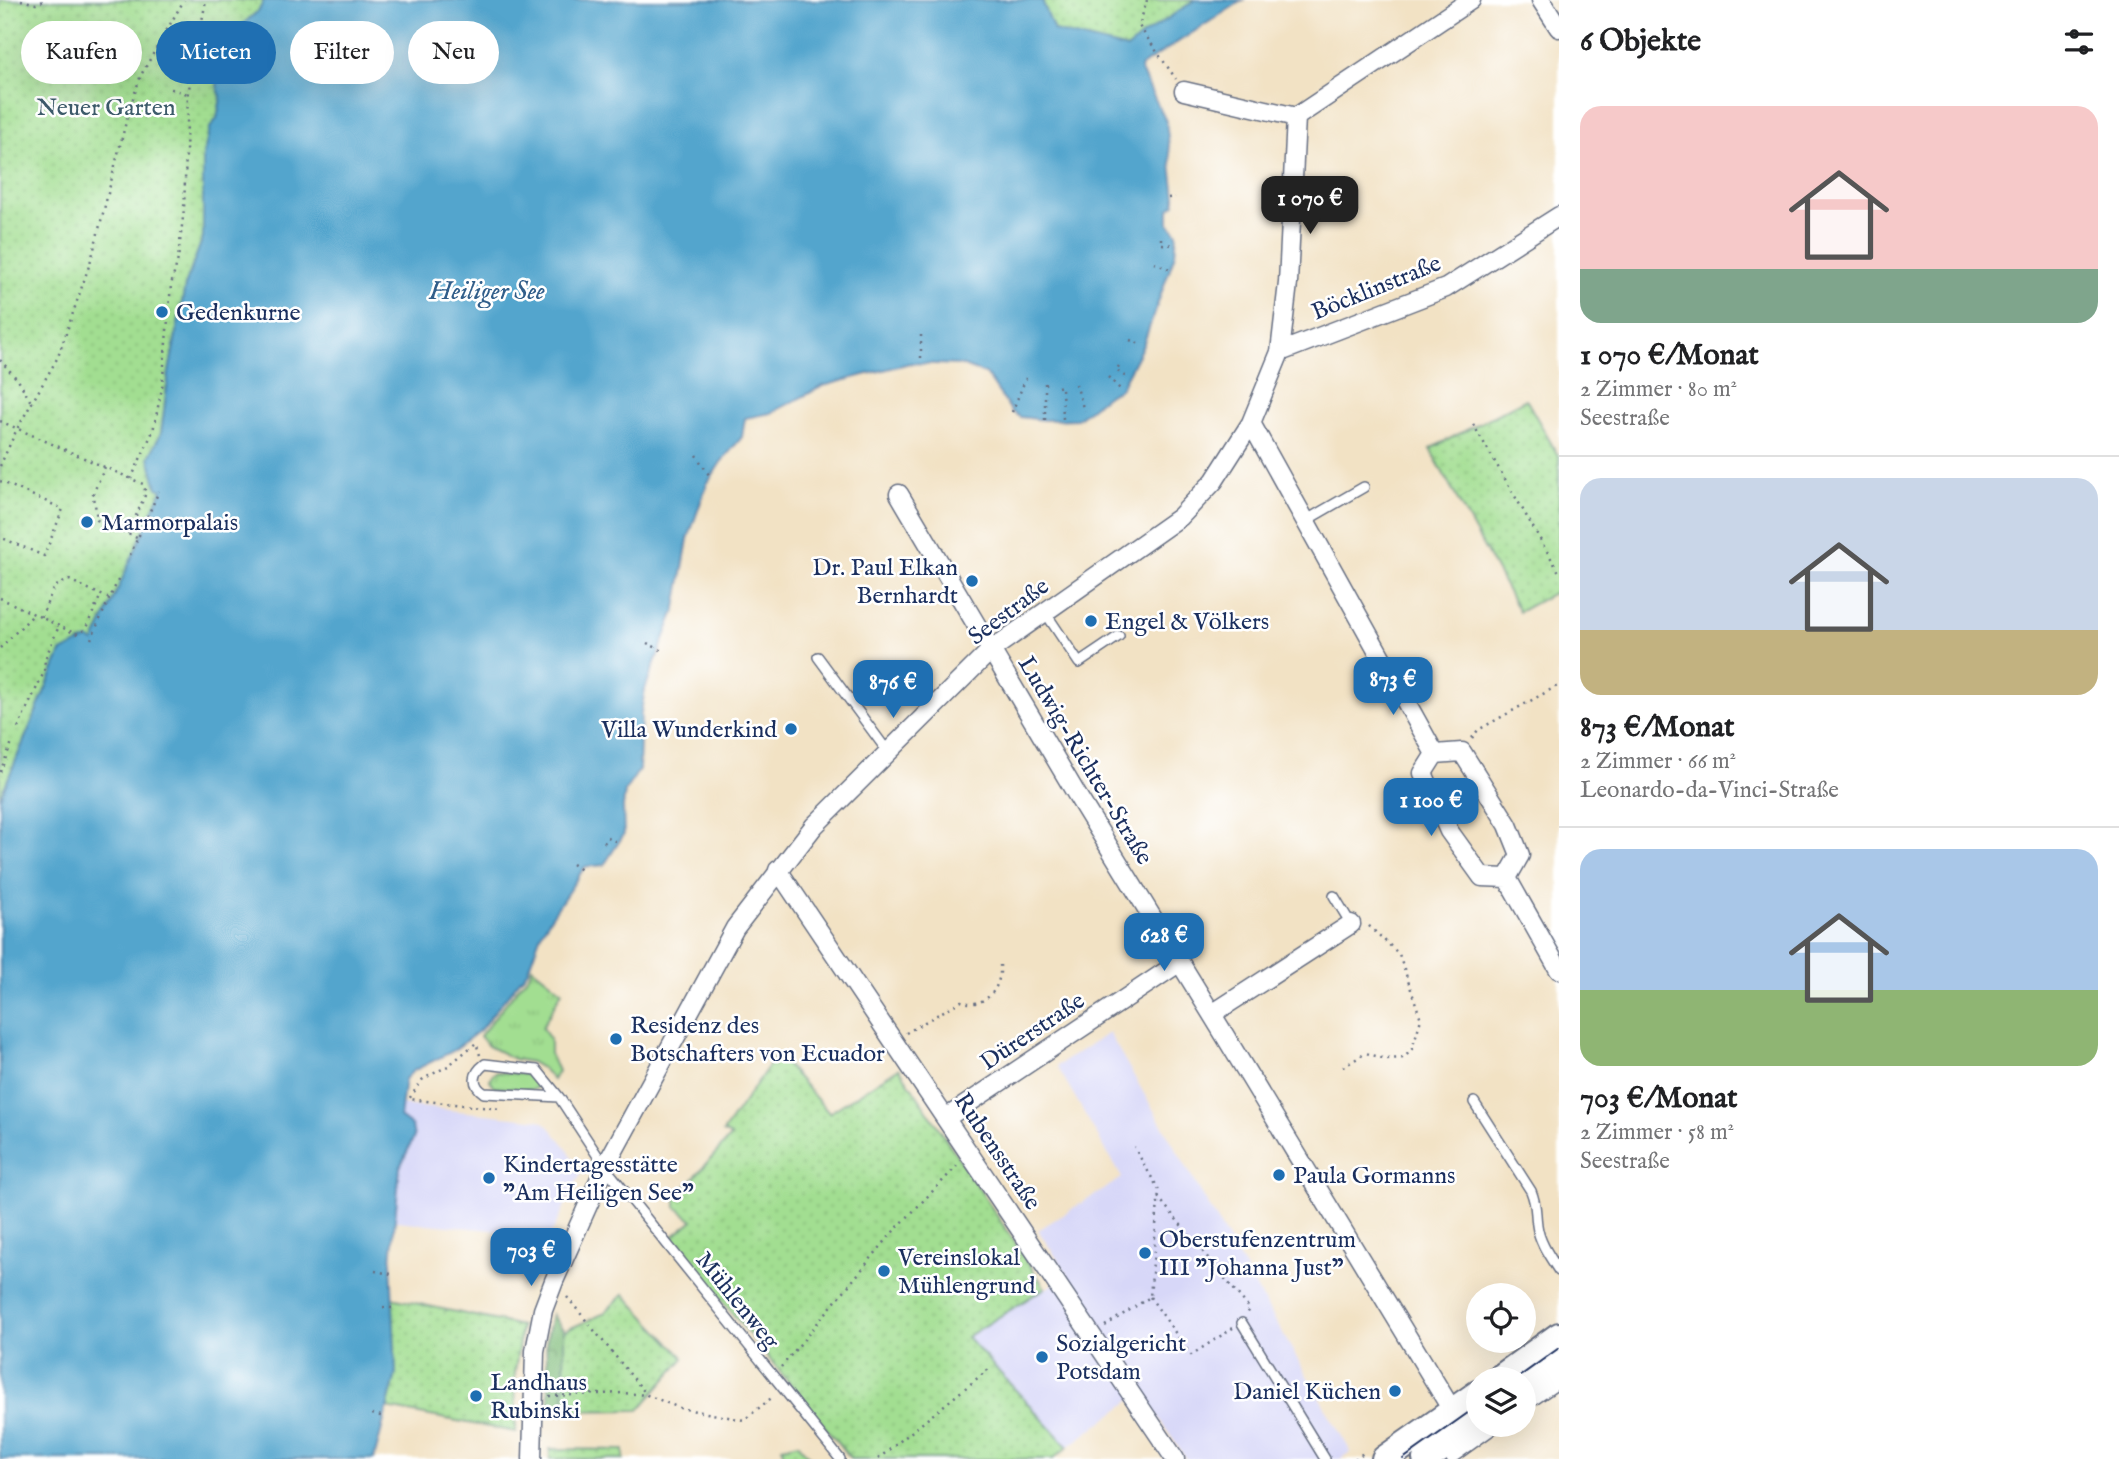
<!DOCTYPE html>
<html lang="de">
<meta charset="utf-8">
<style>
:root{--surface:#fff;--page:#f2f2f2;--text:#202124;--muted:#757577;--line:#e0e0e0;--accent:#1f6fb2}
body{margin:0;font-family:"IM FELL English",serif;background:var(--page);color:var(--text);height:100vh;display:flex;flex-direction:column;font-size:26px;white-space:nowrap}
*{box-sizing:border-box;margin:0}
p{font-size:23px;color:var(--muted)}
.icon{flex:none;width:38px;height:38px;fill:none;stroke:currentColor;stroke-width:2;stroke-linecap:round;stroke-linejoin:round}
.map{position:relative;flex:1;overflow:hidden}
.sheet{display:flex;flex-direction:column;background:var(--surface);width:560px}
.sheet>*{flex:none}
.hud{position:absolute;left:21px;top:21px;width:665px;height:63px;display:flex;gap:14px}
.controls{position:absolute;left:1466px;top:1283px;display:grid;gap:14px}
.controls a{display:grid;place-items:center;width:70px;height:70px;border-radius:50%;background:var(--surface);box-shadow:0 7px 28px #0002;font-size:35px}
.price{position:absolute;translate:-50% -60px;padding:0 16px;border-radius:14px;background:var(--accent);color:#fff;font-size:23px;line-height:46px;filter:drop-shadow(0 2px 4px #0008)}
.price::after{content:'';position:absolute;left:50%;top:42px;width:21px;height:16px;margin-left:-10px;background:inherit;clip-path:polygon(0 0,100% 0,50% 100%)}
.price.active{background:#222;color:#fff}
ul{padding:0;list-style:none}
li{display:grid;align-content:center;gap:14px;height:371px;padding:0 21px}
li+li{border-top:2px solid var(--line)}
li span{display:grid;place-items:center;height:217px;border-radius:21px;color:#555}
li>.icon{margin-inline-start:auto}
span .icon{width:126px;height:126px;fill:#fffc;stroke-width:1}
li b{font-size:30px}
h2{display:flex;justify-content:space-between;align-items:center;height:84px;padding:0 21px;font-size:30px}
.tag{padding:0 24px;border-radius:32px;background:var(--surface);box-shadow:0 7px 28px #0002;font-size:24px;line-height:63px}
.tag.active{background:var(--accent);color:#fff}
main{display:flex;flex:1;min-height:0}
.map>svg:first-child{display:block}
.built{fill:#d7d7f8}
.grass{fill:url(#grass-tufts);stroke:#5e8678;stroke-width:2}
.forest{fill:url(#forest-crowns);stroke:#4e766c;stroke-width:2}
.park{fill:url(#park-dots);stroke:#5e8678;stroke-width:2}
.water{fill:#52a5cd;stroke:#366a96;stroke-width:2}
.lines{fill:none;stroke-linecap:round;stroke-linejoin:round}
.service-casing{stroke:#666e82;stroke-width:12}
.minor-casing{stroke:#666e82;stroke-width:21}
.primary-casing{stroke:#666e82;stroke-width:30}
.path{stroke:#666e82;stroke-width:2.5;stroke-dasharray:2 5;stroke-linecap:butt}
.service{stroke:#fff;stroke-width:9}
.minor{stroke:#fff;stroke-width:18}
.primary{stroke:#fff;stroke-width:26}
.tram{stroke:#1b2f5e;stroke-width:2}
.poi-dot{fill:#1f6fb2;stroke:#fff;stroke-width:2.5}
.labels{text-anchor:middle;stroke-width:5;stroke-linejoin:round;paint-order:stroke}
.park-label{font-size:24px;fill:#3d5b6b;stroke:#fff}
.street-label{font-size:24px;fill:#1b2f5e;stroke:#fff}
.poi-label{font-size:24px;fill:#1b2f5e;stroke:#fff;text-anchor:start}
.water-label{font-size:26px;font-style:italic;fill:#315e8a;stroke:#fff}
</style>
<main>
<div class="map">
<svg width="1559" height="1459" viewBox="0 0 1559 1459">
<defs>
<pattern id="grass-tufts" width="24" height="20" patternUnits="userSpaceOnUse" patternTransform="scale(1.75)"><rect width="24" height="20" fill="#a2de91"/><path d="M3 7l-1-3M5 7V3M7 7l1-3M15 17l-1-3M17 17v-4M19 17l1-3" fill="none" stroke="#8bbf7f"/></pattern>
<pattern id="forest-crowns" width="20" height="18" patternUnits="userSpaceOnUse" patternTransform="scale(1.75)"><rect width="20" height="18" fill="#81bd7b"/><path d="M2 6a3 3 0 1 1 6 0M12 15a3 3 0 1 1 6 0" fill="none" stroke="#699a68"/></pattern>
<pattern id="park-dots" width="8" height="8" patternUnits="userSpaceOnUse" patternTransform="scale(1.75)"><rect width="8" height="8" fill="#a2de91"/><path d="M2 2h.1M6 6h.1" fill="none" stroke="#8bbf7f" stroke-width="1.8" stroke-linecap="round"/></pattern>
</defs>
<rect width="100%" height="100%" fill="#fff"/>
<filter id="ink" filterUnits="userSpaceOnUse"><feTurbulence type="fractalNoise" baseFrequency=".0143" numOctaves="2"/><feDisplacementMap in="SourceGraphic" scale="14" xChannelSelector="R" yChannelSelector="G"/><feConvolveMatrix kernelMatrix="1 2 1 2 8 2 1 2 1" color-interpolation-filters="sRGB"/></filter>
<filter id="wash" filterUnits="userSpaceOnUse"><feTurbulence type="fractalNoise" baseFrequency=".00686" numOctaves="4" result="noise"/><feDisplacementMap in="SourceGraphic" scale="28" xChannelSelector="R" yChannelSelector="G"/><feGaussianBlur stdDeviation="1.57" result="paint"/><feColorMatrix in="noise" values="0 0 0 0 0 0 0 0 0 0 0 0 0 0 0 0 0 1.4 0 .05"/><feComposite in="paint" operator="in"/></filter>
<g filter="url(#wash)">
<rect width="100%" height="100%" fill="#f2e2c4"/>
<path class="built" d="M1109,1033L1351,1452L1341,1459H1186L1142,1392L1068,1447L967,1337L1068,1275L1038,1230L1122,1178L1057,1066Z
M402,1105L540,1120L547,1124L567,1148L581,1173L543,1251L492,1230L395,1221L400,1167L414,1137L412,1126L400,1117Z"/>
<path class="grass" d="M532,967L562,991L542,1028L550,1039V1054L558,1071L553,1080L543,1069L531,1062L514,1059L488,1046L480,1036L530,973Z
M496,1072L533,1075L538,1082L537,1087L532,1090L494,1087L490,1080L492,1075Z"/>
<path class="forest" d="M552,1314L564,1331L565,1411L550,1412L546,1343Z"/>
<path class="park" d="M0,0H264L260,10L231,34L225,63L218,76L217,86L221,97L217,118L210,128L203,156V237L185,286L169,372L161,433L149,457L163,490L94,642L61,652L0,798Z
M1042,0H1195L1142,36L1128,49L1054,31Z
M1526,399L1559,457V590L1519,612L1430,449Z
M777,1054L829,1113L899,1068L1045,1288L967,1337L1068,1447L1053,1459H851L671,1238L693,1220L676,1207V1198L731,1136L723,1132Z
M624,1294L684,1358L639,1410L565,1411L564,1331L603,1314Z
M392,1298L521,1326L515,1373L516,1432L387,1408L396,1374Z
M798,1443L811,1459H784L782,1447Z
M550,1449L624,1450V1459H550Z"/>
<path class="water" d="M264,0H1042L1054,31L1127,49L1142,36L1195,0H1243L1141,66L1140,69L1166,121L1175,197V204L1169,209V223L1177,233L1175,254L1143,345L1120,389L1109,394L1077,419L1045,420L1020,417L1012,412L986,374L961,365L910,363L823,386L771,413L745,418L742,437L721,462L707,484L688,539L676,608L645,689L641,712L639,770L625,791L623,807L624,834L604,865L585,867L582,871L542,931L528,970L480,1030L453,1051L413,1071L405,1079L400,1117L412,1126L414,1137L400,1167L391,1261L396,1374L374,1459H0V798L61,652L88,639L94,642L162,490L157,488L149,457L161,433L169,372L185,286L203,237V156L210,128L217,118L221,97L217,86L218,76L225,63L231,34L259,10Z"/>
</g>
<g filter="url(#ink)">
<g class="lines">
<defs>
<path id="service" d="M1305,521L1364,487
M1045,612L1079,663L1119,636
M818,657L888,752
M1334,896L1351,924
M559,1097L484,1093C471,1084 473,1073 485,1064L537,1070L559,1097L605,1167L840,1459
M1474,1102L1531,1191C1537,1206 1535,1210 1537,1225C1539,1242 1550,1257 1559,1271
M1242,1323L1325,1459
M1524,1407L1559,1383
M1451,1459L1500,1424"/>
<path id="minor" d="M1541,0L1559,28
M1184,91L1296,117
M1296,117L1471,0
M1280,352L1446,288L1559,216
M1251,423L1435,754L1462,752L1508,825L1520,855L1507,878L1559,970
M899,494L1077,795L1219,1026L1458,1420
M1435,754L1423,773L1449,831L1482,877L1507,878
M778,870L1175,1459
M1212,1014L1351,924
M946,1118L1180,962
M532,1459L535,1351L543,1310L554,1281L605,1167L735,928L814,826L991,650L1180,517L1214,481L1251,423L1280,352L1288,283L1296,117"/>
<path id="primary" d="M1499,1379L1559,1336
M1524,1388L1559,1363
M1385,1459L1479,1393
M1426,1459L1479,1421"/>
</defs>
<use href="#service" class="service-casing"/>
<use href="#minor" class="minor-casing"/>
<use href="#primary" class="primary-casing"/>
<path class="path" d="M21,0L36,4L46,0
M1147,0L1139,26L1176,79
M171,89L188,94
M1168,198L1175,197
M1161,238V244L1176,245
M1154,263L1171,270
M921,335V363
M1130,340L1143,345
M0,360L18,380L31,402
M1119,366L1116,370L1126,377
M1108,377L1120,389
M1045,383V420
M1076,384L1084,411
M1058,387L1062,386L1063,420
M1012,412L1026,378
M0,421L143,484L146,493L128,534
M1473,424L1559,572
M696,455L711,478
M0,466L17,429L58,357L92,257L129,110L141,75L184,0
M105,467L92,496L95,504L97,520L137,538
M131,479L153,431L162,388L171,285L178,259L184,209L188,94L206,0
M0,481L63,509L44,556L0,537
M130,555L159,491
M0,598L76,634L85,630L101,595
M41,617L54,587L69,580L110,599
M91,639L119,578
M647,643L661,650
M0,648L34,614
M18,728L44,672L45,659L59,626
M1472,738L1478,730L1559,685
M0,772L13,740
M604,843L608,837L618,843
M572,864L582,871
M906,1033L961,1001C985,1010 1002,988 1000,965
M480,1055L476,1043L448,1066L423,1079L409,1099L500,1109
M1343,1067L1366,1053L1385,1059L1404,1058L1412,1049L1421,1019L1399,954L1368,925
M1158,1197L1250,1309L1247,1314
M375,1271L391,1274
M567,1297L647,1395L680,1408L744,1420L774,1396
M1150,1297L1191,1355L1233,1328
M383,1307L393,1308
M1105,1326L1150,1297L1159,1190L1134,1147
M781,1367L893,1232L959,1164
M549,1396L623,1393L647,1395
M372,1414L385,1417
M878,1459L990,1368
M1355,1459L1366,1451"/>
<use href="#service" class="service"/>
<use href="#minor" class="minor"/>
<use href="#primary" class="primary"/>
<path class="tram" d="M1516,1379L1559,1348
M1403,1459L1479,1405"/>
</g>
</g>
<g class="poi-dot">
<circle cx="162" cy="312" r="7"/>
<circle cx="87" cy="522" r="7"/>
<circle cx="972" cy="581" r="7"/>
<circle cx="1091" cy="621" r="7"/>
<circle cx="791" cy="729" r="7"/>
<circle cx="616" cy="1039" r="7"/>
<circle cx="1279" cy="1175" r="7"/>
<circle cx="489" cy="1178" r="7"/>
<circle cx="1145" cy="1253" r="7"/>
<circle cx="884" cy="1271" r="7"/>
<circle cx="1042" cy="1357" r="7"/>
<circle cx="1395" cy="1391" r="7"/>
<circle cx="476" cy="1396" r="7"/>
</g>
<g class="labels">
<g class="park-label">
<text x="106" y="115">Neuer Garten</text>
</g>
<g class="street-label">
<text transform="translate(1376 287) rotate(-22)" y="8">Böcklinstraße</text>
<text transform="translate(1008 611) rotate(-37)" y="8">Seestraße</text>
<text transform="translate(1086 760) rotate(59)" y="8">Ludwig-Richter-Straße</text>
<text transform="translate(1032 1031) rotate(-34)" y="8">Dürerstraße</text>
<text transform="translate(998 1151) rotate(56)" y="8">Rubensstraße</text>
<text transform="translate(738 1300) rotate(51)" y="8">Mühlenweg</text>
</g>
<g class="poi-label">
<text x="176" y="320">Gedenkurne</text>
<text x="101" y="530">Marmorpalais</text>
<text x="958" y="575" text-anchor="end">Dr. Paul Elkan<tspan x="958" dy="28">Bernhardt</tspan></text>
<text x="1105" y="629">Engel &amp; Völkers</text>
<text x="777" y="737" text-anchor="end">Villa Wunderkind</text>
<text x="630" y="1033">Residenz des<tspan x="630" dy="28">Botschafters von Ecuador</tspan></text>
<text x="503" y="1172">Kindertagesstätte<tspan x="503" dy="28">"Am Heiligen See"</tspan></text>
<text x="1293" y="1183">Paula Gormanns</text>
<text x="1159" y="1247">Oberstufenzentrum<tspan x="1159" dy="28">III "Johanna Just"</tspan></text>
<text x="898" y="1265">Vereinslokal<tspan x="898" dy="28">Mühlengrund</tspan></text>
<text x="1056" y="1351">Sozialgericht<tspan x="1056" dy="28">Potsdam</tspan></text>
<text x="490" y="1390">Landhaus<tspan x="490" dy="28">Rubinski</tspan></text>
<text x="1381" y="1399" text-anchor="end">Daniel Küchen</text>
</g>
<g class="water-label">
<text x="487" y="299">Heiliger See</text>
</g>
</g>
</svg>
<div class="controls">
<a><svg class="icon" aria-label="locate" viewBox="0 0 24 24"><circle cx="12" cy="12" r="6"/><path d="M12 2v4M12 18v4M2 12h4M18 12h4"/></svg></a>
<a><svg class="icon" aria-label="layers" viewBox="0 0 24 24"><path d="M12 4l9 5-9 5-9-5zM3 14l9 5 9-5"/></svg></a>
</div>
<b class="price active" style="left:1310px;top:236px">1 070 €</b>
<b class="price" style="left:1393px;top:717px">873 €</b>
<b class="price" style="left:893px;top:720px">876 €</b>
<b class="price" style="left:1431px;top:838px">1 100 €</b>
<b class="price" style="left:1164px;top:973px">628 €</b>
<b class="price" style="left:531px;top:1288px">703 €</b>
<div class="hud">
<a class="tag">Kaufen</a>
<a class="tag active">Mieten</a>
<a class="tag">Filter</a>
<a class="tag">Neu</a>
</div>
</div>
<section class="sheet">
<h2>6 Objekte<svg class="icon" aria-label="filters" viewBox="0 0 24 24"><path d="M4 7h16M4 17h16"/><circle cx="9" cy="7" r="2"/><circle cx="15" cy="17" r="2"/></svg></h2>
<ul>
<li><span style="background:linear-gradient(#f6c9c9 75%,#7fa58c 0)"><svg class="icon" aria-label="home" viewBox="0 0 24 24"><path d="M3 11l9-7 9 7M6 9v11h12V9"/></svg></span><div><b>1 070 €/Monat</b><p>2 Zimmer · 80 m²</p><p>Seestraße</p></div></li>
<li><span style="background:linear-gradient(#c9d6e8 70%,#c2b280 0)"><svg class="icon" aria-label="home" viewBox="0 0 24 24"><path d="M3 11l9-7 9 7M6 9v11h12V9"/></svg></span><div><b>873 €/Monat</b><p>2 Zimmer · 66 m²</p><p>Leonardo-da-Vinci-Straße</p></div></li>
<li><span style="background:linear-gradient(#a9c7e8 65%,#8fb573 0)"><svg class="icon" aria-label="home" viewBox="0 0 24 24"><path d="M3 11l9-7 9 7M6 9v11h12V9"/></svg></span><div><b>703 €/Monat</b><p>2 Zimmer · 58 m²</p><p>Seestraße</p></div></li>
</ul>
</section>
</main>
